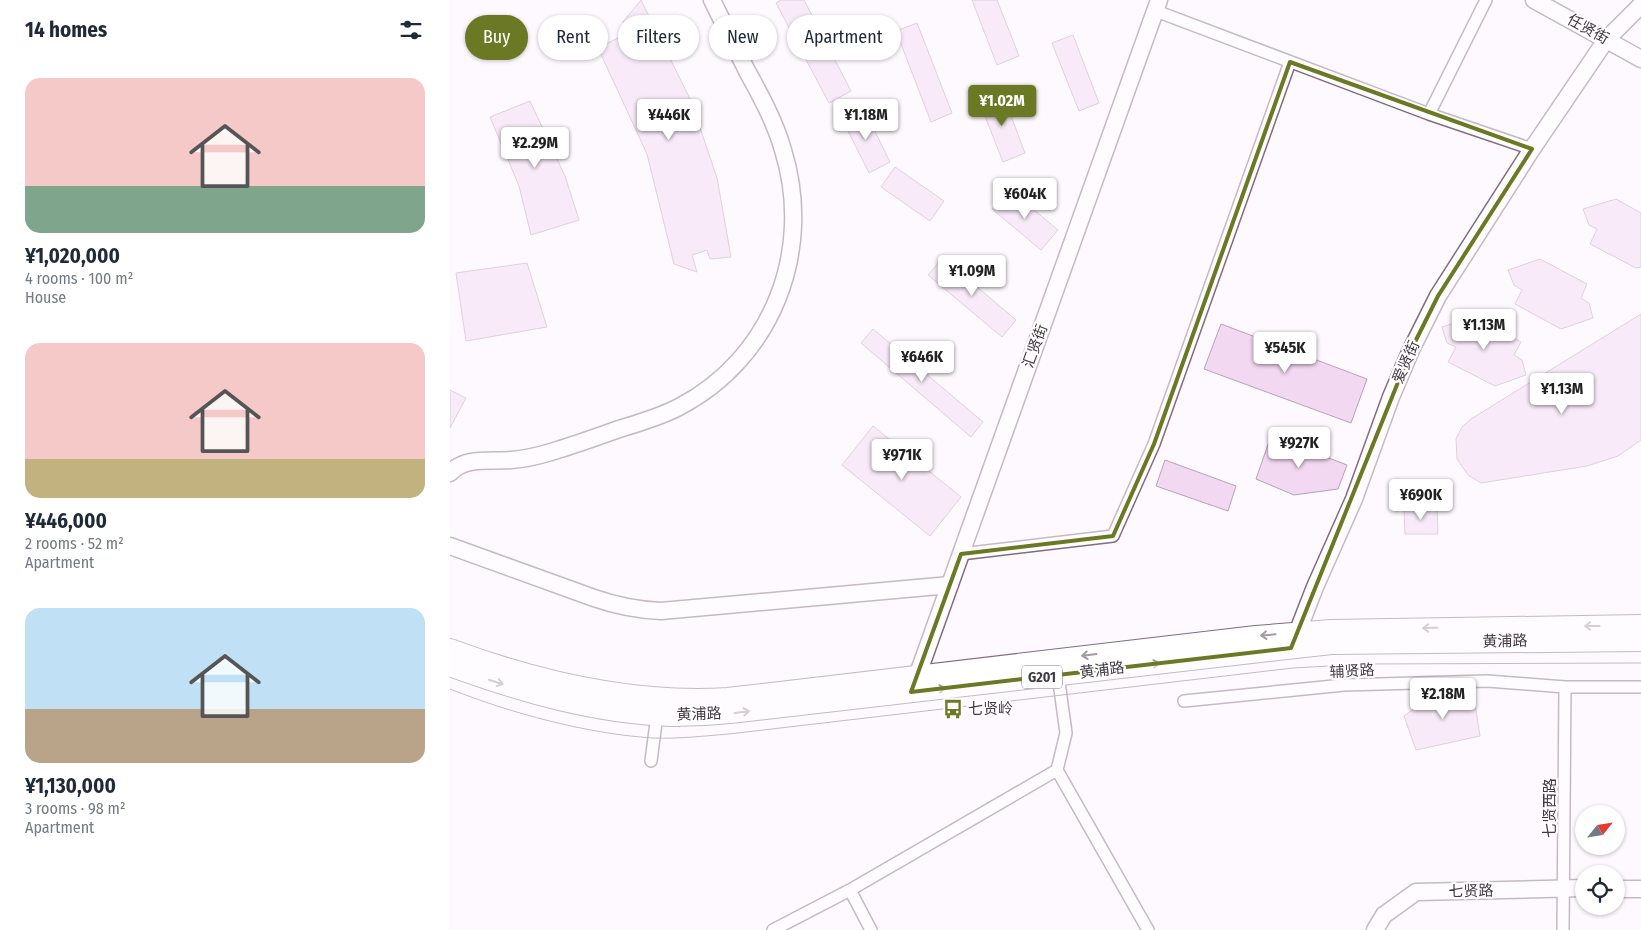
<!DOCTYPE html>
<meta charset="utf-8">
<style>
:root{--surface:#fff;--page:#f2f2f3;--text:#1f2937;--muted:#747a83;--accent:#6b7824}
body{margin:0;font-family:"Fira Sans Condensed","Noto Sans SC",sans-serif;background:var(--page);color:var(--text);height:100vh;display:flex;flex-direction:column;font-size:19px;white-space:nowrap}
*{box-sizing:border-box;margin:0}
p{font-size:16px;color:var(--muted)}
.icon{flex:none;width:28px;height:28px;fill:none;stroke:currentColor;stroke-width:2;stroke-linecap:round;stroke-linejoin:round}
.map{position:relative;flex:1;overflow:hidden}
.panel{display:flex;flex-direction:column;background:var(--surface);width:450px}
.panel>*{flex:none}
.top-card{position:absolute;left:15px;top:15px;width:475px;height:45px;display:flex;gap:10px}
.needle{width:32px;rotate:60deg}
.fabs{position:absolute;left:1125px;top:805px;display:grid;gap:10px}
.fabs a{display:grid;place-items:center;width:50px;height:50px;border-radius:50%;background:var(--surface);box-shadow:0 1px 4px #0004;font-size:25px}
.price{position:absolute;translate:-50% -42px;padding:0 11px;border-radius:5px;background:#fff;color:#222;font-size:16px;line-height:32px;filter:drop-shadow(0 1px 2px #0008)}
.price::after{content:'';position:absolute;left:50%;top:30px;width:15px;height:11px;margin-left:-8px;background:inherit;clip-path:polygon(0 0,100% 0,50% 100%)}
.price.active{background:var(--accent);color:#fff}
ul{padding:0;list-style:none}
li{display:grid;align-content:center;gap:10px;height:265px;padding:0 25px}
li span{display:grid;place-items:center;height:155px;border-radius:15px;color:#555}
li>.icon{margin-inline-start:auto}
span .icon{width:90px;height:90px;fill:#fffc;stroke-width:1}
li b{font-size:21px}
h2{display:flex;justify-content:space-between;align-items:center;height:60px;padding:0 25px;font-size:21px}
.tag{padding:0 18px;border-radius:22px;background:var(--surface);box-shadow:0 1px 4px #0004;font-size:18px;line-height:45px}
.tag.active{background:var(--accent);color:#fff}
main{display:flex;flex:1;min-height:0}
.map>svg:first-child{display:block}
.building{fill:#f2d8f1;stroke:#b9a0b7}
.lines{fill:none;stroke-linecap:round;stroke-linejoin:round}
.street-casing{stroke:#826b81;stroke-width:14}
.secondary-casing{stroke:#826b81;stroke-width:19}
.highway-casing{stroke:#826b81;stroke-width:22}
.street{stroke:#fff;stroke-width:11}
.secondary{stroke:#fff;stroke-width:16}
.highway{stroke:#fff;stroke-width:20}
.tram{stroke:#7b727b;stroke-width:1}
.oneway{stroke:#a19ca1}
.marked{fill:none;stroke:#6b7824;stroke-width:4;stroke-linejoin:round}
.labels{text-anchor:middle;stroke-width:4.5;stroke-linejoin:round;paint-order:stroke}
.shield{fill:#fff;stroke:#7b747b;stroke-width:1}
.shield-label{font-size:14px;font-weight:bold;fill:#433943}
.street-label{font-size:15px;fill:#433943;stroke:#fff}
.poi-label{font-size:15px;fill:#433943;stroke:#fff;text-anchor:start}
</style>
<main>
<section class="panel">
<h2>14 homes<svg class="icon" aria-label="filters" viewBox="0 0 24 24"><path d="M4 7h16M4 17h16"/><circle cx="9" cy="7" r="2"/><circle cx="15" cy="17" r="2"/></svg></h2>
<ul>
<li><span style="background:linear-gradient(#f6c9c9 70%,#7fa58c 0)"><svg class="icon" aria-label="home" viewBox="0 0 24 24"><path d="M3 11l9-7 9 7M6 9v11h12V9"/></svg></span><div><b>¥1,020,000</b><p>4 rooms · 100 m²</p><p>House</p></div></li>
<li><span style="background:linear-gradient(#f6c9c9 75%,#c2b280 0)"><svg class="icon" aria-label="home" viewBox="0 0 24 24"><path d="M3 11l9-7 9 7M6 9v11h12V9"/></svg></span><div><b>¥446,000</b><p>2 rooms · 52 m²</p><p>Apartment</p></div></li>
<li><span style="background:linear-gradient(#bfe0f5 65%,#b9a48a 0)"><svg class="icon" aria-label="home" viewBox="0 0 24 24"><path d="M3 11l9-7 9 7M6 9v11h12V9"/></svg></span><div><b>¥1,130,000</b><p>3 rooms · 98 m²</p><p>Apartment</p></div></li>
</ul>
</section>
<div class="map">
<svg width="1191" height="930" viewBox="0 0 1191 930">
<rect width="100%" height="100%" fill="#fef9fe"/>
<path class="building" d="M191,0L241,101L267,178L281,257L260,259L257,250L242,255L247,272L224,264L197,154L148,48L178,33L173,22Z
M331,0H354L401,91L379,103L326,3Z
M522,0H547L569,56L547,65Z
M467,23L502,113L481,122L446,31Z
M623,35L649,103L629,111L602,43Z
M552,92L575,153L553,162L529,101Z
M80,101L115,176L129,220L81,235L69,186L40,117Z
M414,109L440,162L419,173L392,119Z
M445,167L494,201L480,221L431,187Z
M559,189L608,230L591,250L542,209Z
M1166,199L1191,213V267L1186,268L1140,244L1147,229L1139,225L1133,209Z
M493,258L566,320L552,337L478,275Z
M1090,259L1137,284L1131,298L1139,303L1143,318L1111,329L1065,304L1072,290L1064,285L1058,270Z
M77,263L97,327L16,341L6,273Z
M1191,314V440L1168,456L1137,466L1031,483L1018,475L1007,459L1006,439L1012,427L1021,419Z
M1024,317L1071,342L1064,355L1072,360L1076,375L1045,386L998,362L1006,347L997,343L992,327Z
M771,324L917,379L901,423L754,369Z
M423,329L533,422L521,437L411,343Z
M0,390L16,398L0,428Z
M423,426L511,497L480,536L392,465Z
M821,436L897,465L888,489L844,495L806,479Z
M715,460L786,486L778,511L706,486Z
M987,508L988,534H955L954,509Z
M1023,691L1030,736L966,750L954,716L980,697Z"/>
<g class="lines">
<defs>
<path id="street" d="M706,11L979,114L1082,149
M979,114L1036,0
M511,554L663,536L704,444L840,62
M608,675L616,733L607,770L698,930
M734,701L894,685L1037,681L1115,687H1191
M201,761L207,715
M400,890L421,930
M323,930L400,890L607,770
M1113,930L1115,687"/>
<path id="secondary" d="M1084,0L1191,59
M0,473C16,456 40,462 61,460C74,459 88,456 101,452C124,445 147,437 169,429C189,423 210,417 229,407C323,358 364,250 333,150C325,122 311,96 297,71C285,47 274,24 262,0
M0,546L144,598C167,606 186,610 211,611L500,585
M844,641L865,587L904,499L941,397L961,350L988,296L1082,149L1156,40L1191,5
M464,685L709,0
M1166,889H1191
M925,930L934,915L966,892L1134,888"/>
<path id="highway" d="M0,649C89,682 183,704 278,698L806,636L881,630L1191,625
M0,666C71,692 147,714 223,716C242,716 261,715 280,713L881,644L1191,641"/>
</defs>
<use href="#street" class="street-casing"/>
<use href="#secondary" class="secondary-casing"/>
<use href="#highway" class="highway-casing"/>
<use href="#street" class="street"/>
<use href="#secondary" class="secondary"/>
<use href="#highway" class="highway"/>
<path class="tram" d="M0,689C60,713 138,734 203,738C228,739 254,736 279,734L843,668L914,664L1191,663"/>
</g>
<defs><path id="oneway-shaft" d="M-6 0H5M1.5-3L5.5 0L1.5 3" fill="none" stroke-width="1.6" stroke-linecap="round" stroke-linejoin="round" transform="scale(1.25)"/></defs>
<g class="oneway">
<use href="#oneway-shaft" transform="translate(1142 626) rotate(180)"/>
<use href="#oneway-shaft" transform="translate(980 628) rotate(179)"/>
<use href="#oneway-shaft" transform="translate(818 635) rotate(175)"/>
<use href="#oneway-shaft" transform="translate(639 655) rotate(173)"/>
<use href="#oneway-shaft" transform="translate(702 664) rotate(-7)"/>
<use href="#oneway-shaft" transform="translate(46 682) rotate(18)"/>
<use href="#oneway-shaft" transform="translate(488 689) rotate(-7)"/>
<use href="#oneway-shaft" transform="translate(292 712) rotate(-7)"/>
</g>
<path d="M0 0H1191V930H0ZM840,62L1082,149L988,296L961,350L841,648L461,692L511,554L663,536L704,444Z" fill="#fef9fe" fill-opacity=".55" fill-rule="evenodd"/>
<path class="marked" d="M840,62L1082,149L988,296L961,350L841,648L461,692L511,554L663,536L704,444Z"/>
<defs>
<symbol id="bus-bare" viewBox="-9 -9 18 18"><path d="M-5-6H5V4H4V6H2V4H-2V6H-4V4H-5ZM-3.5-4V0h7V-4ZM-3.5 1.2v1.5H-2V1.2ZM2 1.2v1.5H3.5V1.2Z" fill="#6b7824" stroke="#fff" stroke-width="2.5" paint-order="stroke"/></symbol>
</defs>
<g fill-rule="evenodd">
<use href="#bus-bare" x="489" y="695" width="28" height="28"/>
</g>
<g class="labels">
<rect class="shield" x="572" y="665.5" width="40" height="23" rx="4"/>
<g class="shield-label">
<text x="592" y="682">G201</text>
</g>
<g class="street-label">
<text transform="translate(1138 29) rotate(29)" y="5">任贤街</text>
<text transform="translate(585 346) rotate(-70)" y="5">汇贤街</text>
<text transform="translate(956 362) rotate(-66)" y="5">爱贤街</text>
<text transform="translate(1055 641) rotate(-1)" y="5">黄浦路</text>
<text transform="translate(652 670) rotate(-7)" y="5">黄浦路</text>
<text transform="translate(902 671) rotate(-3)" y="5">辅贤路</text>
<text transform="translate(249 714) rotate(-2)" y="5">黄浦路</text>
<text transform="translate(1100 808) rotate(-90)" y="5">七贤西路</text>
<text transform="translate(1021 891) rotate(-1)" y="5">七贤路</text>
</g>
<g class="poi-label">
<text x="518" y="714">七贤岭</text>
</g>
</g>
</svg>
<div class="fabs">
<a><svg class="needle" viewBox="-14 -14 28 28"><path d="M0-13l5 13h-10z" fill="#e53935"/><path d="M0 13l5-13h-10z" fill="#747a83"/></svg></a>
<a><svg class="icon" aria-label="locate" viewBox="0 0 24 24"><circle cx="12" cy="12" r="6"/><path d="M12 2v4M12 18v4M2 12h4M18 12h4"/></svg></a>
</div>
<b class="price active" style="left:552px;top:127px">¥1.02M</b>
<b class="price" style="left:219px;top:141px">¥446K</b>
<b class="price" style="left:416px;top:141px">¥1.18M</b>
<b class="price" style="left:85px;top:169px">¥2.29M</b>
<b class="price" style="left:575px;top:220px">¥604K</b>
<b class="price" style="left:522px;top:297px">¥1.09M</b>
<b class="price" style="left:1034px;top:351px">¥1.13M</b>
<b class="price" style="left:835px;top:374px">¥545K</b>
<b class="price" style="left:472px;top:383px">¥646K</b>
<b class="price" style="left:1112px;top:415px">¥1.13M</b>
<b class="price" style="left:849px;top:469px">¥927K</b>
<b class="price" style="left:452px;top:481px">¥971K</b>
<b class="price" style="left:971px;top:521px">¥690K</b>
<b class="price" style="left:993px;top:720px">¥2.18M</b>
<div class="top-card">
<a class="tag active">Buy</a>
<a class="tag">Rent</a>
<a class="tag">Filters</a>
<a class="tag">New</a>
<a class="tag">Apartment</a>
</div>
</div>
</main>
